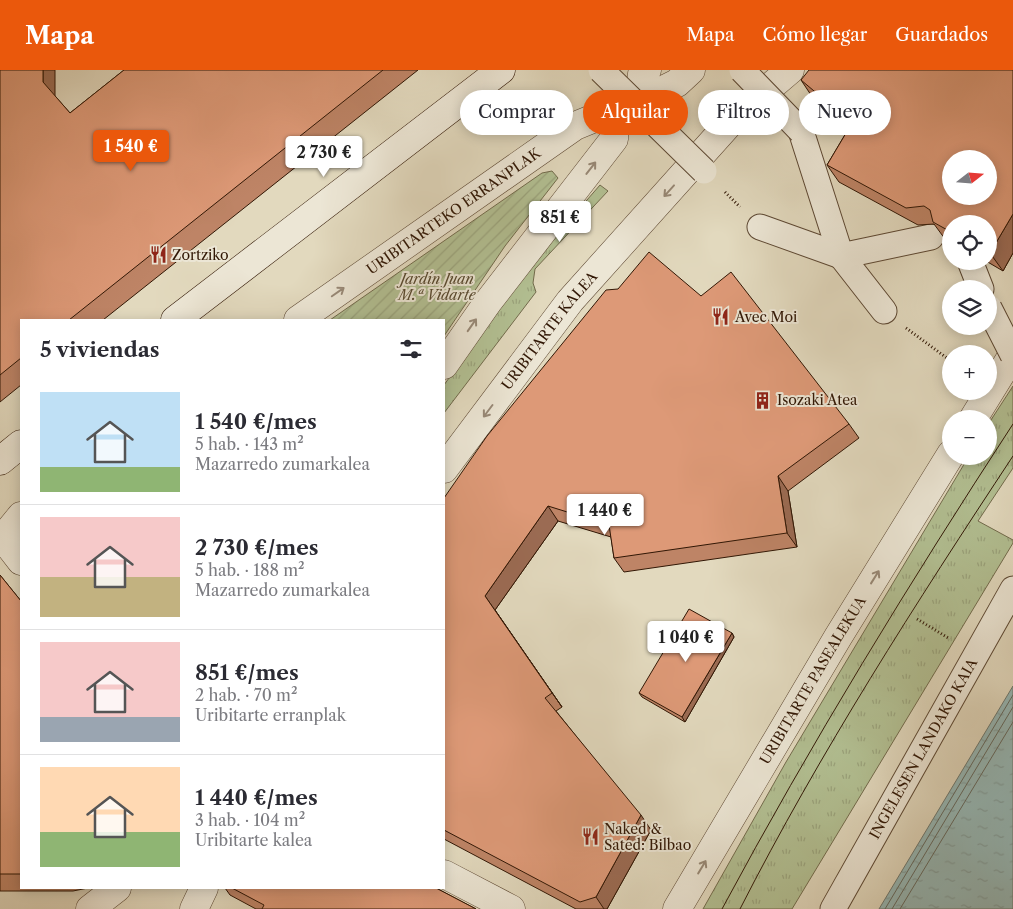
<!DOCTYPE html>
<html lang="es">
<meta charset="utf-8">
<style>
:root{--surface:#fff;--page:#f7f7f7;--text:#2b2b33;--muted:#7c7c81;--line:#e1e1e2;--accent:#ea580c}
body{margin:0;font-family:"Libre Caslon Text",serif;background:var(--page);color:var(--text);height:100vh;display:flex;flex-direction:column;font-size:19px;white-space:nowrap}
*{box-sizing:border-box;margin:0}
p{font-size:16px;color:var(--muted)}
.icon{flex:none;width:28px;height:28px;fill:none;stroke:currentColor;stroke-width:2;stroke-linecap:round;stroke-linejoin:round}
.map{position:relative;flex:1;overflow:hidden}
.details{position:absolute;left:20px;top:249px;width:425px;height:570px;display:flex;flex-direction:column;background:var(--surface);border-radius:0px;box-shadow:0 2px 12px #0003}
.details>*{flex:none}
.hud{position:absolute;left:460px;top:20px;width:475px;height:45px;display:flex;gap:10px}
.needle{width:32px;rotate:73deg}
.tools{position:absolute;left:942px;top:80px;display:grid;gap:10px}
.tools a{display:grid;place-items:center;width:55px;height:55px;border-radius:50%;background:var(--surface);box-shadow:0 2px 12px #0003;font-size:25px}
.price{position:absolute;translate:-50% -42px;padding:0 11px;border-radius:5px;background:#fff;color:#222;font-size:16px;line-height:32px;filter:drop-shadow(0 1px 2px #0008)}
.price::after{content:'';position:absolute;left:50%;top:30px;width:15px;height:11px;margin-left:-8px;background:inherit;clip-path:polygon(0 0,100% 0,50% 100%)}
.price.active{background:var(--accent);color:#fff}
ul{padding:0;list-style:none}
li{display:flex;align-items:center;gap:15px;height:125px;padding:0 20px}
li+li{border-top:1px solid var(--line)}
li span{display:grid;place-items:center;flex:none;width:140px;height:100px;border-radius:0px;color:#555}
li>.icon{margin-inline-start:auto}
span .icon{width:60px;height:60px;fill:#fffc;stroke-width:1}
li b{font-size:21px}
h2{display:flex;justify-content:space-between;align-items:center;height:60px;padding:0 20px;font-size:21px}
.pill{padding:0 18px;border-radius:22px;background:var(--surface);box-shadow:0 2px 12px #0003;font-size:18px;line-height:45px}
.pill.active{background:var(--accent);color:#fff}
header{display:flex;align-items:center;gap:30px;box-sizing:border-box;height:70px;padding:0 25px;background:var(--accent);color:#fff}
header strong{font-size:24px}
nav{display:flex;gap:28px;margin-inline-start:auto;font-size:18px}
.map>svg:first-child{display:block}
.grass{fill:url(#grass-tufts);stroke:#726b4c}
.garden{fill:url(#garden-furrows);stroke:#726b4c}
.water{fill:url(#water-ripples);stroke:#6e7870}
.lines{fill:none;stroke-linecap:round;stroke-linejoin:round}
.shore{stroke:#64685e;stroke-width:1}
.pedestrian-casing{stroke:#5d4833;stroke-width:27}
.minor-casing{stroke:#5d4833;stroke-width:29}
.secondary-casing{stroke:#311705;stroke-width:29}
.path{stroke:#311705;stroke-width:3;stroke-dasharray:1 2.5;stroke-linecap:butt}
.pedestrian{stroke:#ece6d5;stroke-width:25}
.minor{stroke:#ece6d5;stroke-width:28}
.secondary{stroke:#ece6d5;stroke-width:28}
.tram{stroke:#311705;stroke-width:1}
.pedestrian-bridge-casing{stroke:#5d4833;stroke-width:27;stroke-linecap:butt}
.pedestrian-bridge{stroke:#ece6d5;stroke-width:25}
.wall{fill:#be8466;stroke:#311705}
.shaded-wall{fill:#9b6b53;stroke:#311705}
.building{fill:#d97;stroke:#311705;fill-rule:evenodd}
.oneway{stroke:#988977}
.labels{text-anchor:middle;stroke-width:4;stroke-linejoin:round;paint-order:stroke}
.street-label{font-size:14px;fill:#311705;stroke:#ece6d5}
.poi-label{font-size:14px;fill:#311705;stroke:#ece6d5;text-anchor:start}
.park-label{font-size:14px;font-style:italic;fill:#58492f;stroke:#ece6d5}
</style>
<header>
<strong>Mapa</strong>
<nav><a>Mapa</a><a>Cómo llegar</a><a>Guardados</a></nav>
</header>
<div class="map">
<svg width="1013" height="839" viewBox="0 0 1013 839">
<defs>
<pattern id="grass-tufts" width="24" height="20" patternUnits="userSpaceOnUse" patternTransform="scale(1.25)"><rect width="24" height="20" fill="#b2bf92"/><path d="M3 7l-1-3M5 7V3M7 7l1-3M15 17l-1-3M17 17v-4M19 17l1-3" fill="none" stroke="#9aa37c"/></pattern>
<pattern id="garden-furrows" width="10" height="10" patternUnits="userSpaceOnUse" patternTransform="scale(1.25)"><rect width="10" height="10" fill="#b2bf92"/><path d="M-1 1l2-2M0 10L10 0M9 11l2-2" fill="none" stroke="#9aa37c"/></pattern>
<pattern id="water-ripples" width="26" height="14" patternUnits="userSpaceOnUse" patternTransform="scale(1.25)"><rect width="26" height="14" fill="#96b9b8"/><path d="M2 4q2-2 4 0t4 0M15 11q2-2 4 0t4 0" fill="none" stroke="#829e9d"/></pattern>
</defs>
<rect width="100%" height="100%" fill="#e2d9be"/>
<filter id="stains"><feTurbulence type="fractalNoise" baseFrequency=".004" numOctaves="4"/><feColorMatrix values="0 0 0 0 .2 0 0 0 0 .09 0 0 0 0 .02 0 0 0 .5 -.17"/></filter>
<radialGradient id="worn" r=".72"><stop offset=".6" stop-color="#630" stop-opacity="0"/><stop offset="1" stop-color="#630" stop-opacity=".3"/></radialGradient>
<path class="grass" d="M600,115L608,121L535,199L533,213L536,222L444,343V315L528,198Z
M1013,316V398L978,451L1013,470V473L792,839H703L786,692L969,386H989V353Z"/>
<path class="garden" d="M552,101L558,108L505,176L444,266V250H330L542,103Z"/>
<path class="water" d="M1013,616V839H879Z"/>
<g class="lines">
<path class="shore" d="M885,839L1013,625
M892,839L1013,637
M900,839L1013,652"/>
<defs>
<g id="pedestrian">
<path d="M801,61L841,186L884,241"/>
<path d="M760,157L841,186L931,167"/>
<path d="M970,191L981,219"/>
<path id="s1" d="M833,839L1013,519"/>
</g>
<g id="minor">
<path d="M639,24L649,27L677,13L691,0"/>
<path id="s2" d="M298,250L575,56L597,47L615,49"/>
<path d="M444,295L488,232L614,69L615,49L639,24L642,4L647,0"/>
<path d="M973,349L1013,284"/>
<path id="s3" d="M444,399L570,231L735,47L790,0"/>
<path d="M0,464L21,491"/>
<path d="M3,468L21,446"/>
<path d="M444,804L511,839"/>
<path d="M90,839L117,818"/>
<path d="M194,839L204,818"/>
<path id="s4" d="M677,839L838,567L951,384"/>
</g>
<path id="secondary" d="M175,250L501,0
M0,391L21,374"/>
</defs>
<use href="#pedestrian" class="pedestrian-casing"/>
<use href="#minor" class="minor-casing"/>
<use href="#secondary" class="secondary-casing"/>
<path class="path" d="M725,122L740,137
M906,258L951,291
M917,549L950,569"/>
<use href="#pedestrian" class="pedestrian"/>
<use href="#minor" class="minor"/>
<use href="#secondary" class="secondary"/>
<path class="tram" d="M722,839C811,673 910,512 1013,354
M740,839C820,682 916,533 1013,386"/>
<defs>
<path id="pedestrian-bridge" d="M601,0L704,101
M742,0L801,61
M989,238L1013,285"/>
</defs>
<use href="#pedestrian-bridge" class="pedestrian-bridge-casing"/>
<use href="#pedestrian-bridge" class="pedestrian-bridge"/>
</g>
<path class="wall" d="M0,0L55,26L70,43L124,0H418L103,250H21V315L0,332Z
M1013,0V183L1003,201L986,191H989V154H951V173L945,169L934,154L918,155L839,112L827,95L849,58L813,28L801,10Z
M701,226L849,354L859,368L788,421L797,477L624,502L614,488L611,467L558,451L495,540L562,637L556,641L651,760L607,839H576L444,769V428Z
M0,505L21,531V818H88L73,821H0Z
M732,563L734,567L685,652L642,627L639,623Z
M225,818H436L476,839H256L230,825Z"/>
<path class="shaded-wall" d="M43,0H55V29L43,12Z
M1013,144V183L1003,201L990,183Z
M778,406L788,421L797,477L787,463Z
M548,436L558,451L495,540L562,637L485,526Z
M732,563L734,567L685,652L682,647Z
M641,745L651,760L607,839H604L596,827Z"/>
<path class="building" d="M0,0H43V12L70,43L124,0H383L69,250H21V288L0,305Z
M809,0H1013V144L990,183L989,182V154H951V162L933,152L930,140L924,136L906,138L827,95L852,53L801,10ZM951,89H989V126H951Z
M649,182L701,226L731,202L849,354L778,406L787,463L614,488L609,455L548,436L485,526L552,623L545,628L641,745L596,827L580,832L444,760V428L487,366L606,220L618,219Z
M0,505L21,531V804H0Z
M689,539L732,563L682,647L639,623Z
M232,818H436L476,839H262L264,835Z"/>
<defs><path id="oneway-shaft" d="M-6 0H5M1.5-3L5.5 0L1.5 3" fill="none" stroke-width="1.6" stroke-linecap="round" stroke-linejoin="round" transform="scale(1.25)"/></defs>
<g class="oneway">
<use href="#oneway-shaft" transform="translate(591 98) rotate(-52)"/>
<use href="#oneway-shaft" transform="translate(669 121) rotate(132)"/>
<use href="#oneway-shaft" transform="translate(338 222) rotate(-35)"/>
<use href="#oneway-shaft" transform="translate(472 255) rotate(-55)"/>
<use href="#oneway-shaft" transform="translate(488 341) rotate(127)"/>
<use href="#oneway-shaft" transform="translate(875 507) rotate(-58)"/>
<use href="#oneway-shaft" transform="translate(702 797) rotate(-59)"/>
</g>
<defs>
<symbol id="restaurant-bare" viewBox="-9 -9 18 18"><path d="M-5-6h1v4h1v-4h1v4h1v-4h1v5L-1.5 .5V6h-2V.5L-5-1ZM5-6V6H3V1.5H1.5Q1.5-4 5-6Z" fill="#8f2418" stroke="#ece6d5" stroke-width="2.5" paint-order="stroke"/></symbol>
<symbol id="building-bare" viewBox="-9 -9 18 18"><path d="M-4-6H4V6H1V3H-1V6H-4ZM-2.5-4.3h1.7v1.8h-1.7ZM.8-4.3h1.7v1.8H.8ZM-2.5-1h1.7V.8h-1.7ZM.8-1h1.7V.8H.8Z" fill="#8f2418" stroke="#ece6d5" stroke-width="2.5" paint-order="stroke"/></symbol>
</defs>
<g fill-rule="evenodd">
<use href="#restaurant-bare" x="146" y="172" width="25" height="25"/>
<use href="#restaurant-bare" x="708" y="234" width="25" height="25"/>
<use href="#building-bare" x="750" y="318" width="25" height="25"/>
<use href="#restaurant-bare" x="578" y="754" width="25" height="25"/>
</g>
<g class="labels">
<g class="street-label">
<text dy="5" stroke="none"><textPath href="#s2" startOffset="190">URIBITARTEKO ERRANPLAK</textPath></text>
<text dy="5" stroke="none"><textPath href="#s3" startOffset="174">URIBITARTE KALEA</textPath></text>
<text dy="5" stroke="none"><textPath href="#s4" startOffset="266">URIBITARTE PASEALEKUA</textPath></text>
<text dy="5" stroke="none"><textPath href="#s1" startOffset="184">INGELESEN LANDAKO KAIA</textPath></text>
</g>
<g class="poi-label">
<text x="172" y="190">Zortziko</text>
<text x="735" y="252">Avec Moi</text>
<text x="777" y="335">Isozaki Atea</text>
<text x="604" y="764">Naked &amp;<tspan x="604" dy="16">Sated: Bilbao</tspan></text>
</g>
<g class="park-label">
<text x="437" y="214">Jardín Juan<tspan x="437" dy="16">M.ª Vidarte</tspan></text>
</g>
</g>
<rect width="100%" height="100%" filter="url(#stains)"/>
<rect width="100%" height="100%" fill="url(#worn)"/>
</svg>
<div class="tools">
<a><svg class="needle" viewBox="-14 -14 28 28"><path d="M0-13l5 13h-10z" fill="#e53935"/><path d="M0 13l5-13h-10z" fill="#7c7c81"/></svg></a>
<a><svg class="icon" aria-label="locate" viewBox="0 0 24 24"><circle cx="12" cy="12" r="6"/><path d="M12 2v4M12 18v4M2 12h4M18 12h4"/></svg></a>
<a><svg class="icon" aria-label="layers" viewBox="0 0 24 24"><path d="M12 4l9 5-9 5-9-5zM3 14l9 5 9-5"/></svg></a>
<a>+</a>
<a>−</a>
</div>
<b class="price active" style="left:131px;top:102px">1 540 €</b>
<b class="price" style="left:324px;top:108px">2 730 €</b>
<b class="price" style="left:560px;top:173px">851 €</b>
<b class="price" style="left:605px;top:466px">1 440 €</b>
<b class="price" style="left:686px;top:593px">1 040 €</b>
<div class="hud">
<a class="pill">Comprar</a>
<a class="pill active">Alquilar</a>
<a class="pill">Filtros</a>
<a class="pill">Nuevo</a>
</div>
<section class="details">
<h2>5 viviendas<svg class="icon" aria-label="filters" viewBox="0 0 24 24"><path d="M4 7h16M4 17h16"/><circle cx="9" cy="7" r="2"/><circle cx="15" cy="17" r="2"/></svg></h2>
<ul>
<li><span style="background:linear-gradient(#bfe0f5 75%,#8fb573 0)"><svg class="icon" aria-label="home" viewBox="0 0 24 24"><path d="M3 11l9-7 9 7M6 9v11h12V9"/></svg></span><div><b>1 540 €/mes</b><p>5 hab. · 143 m²</p><p>Mazarredo zumarkalea</p></div></li>
<li><span style="background:linear-gradient(#f6c9c9 60%,#c2b280 0)"><svg class="icon" aria-label="home" viewBox="0 0 24 24"><path d="M3 11l9-7 9 7M6 9v11h12V9"/></svg></span><div><b>2 730 €/mes</b><p>5 hab. · 188 m²</p><p>Mazarredo zumarkalea</p></div></li>
<li><span style="background:linear-gradient(#f6c9c9 75%,#9aa5b1 0)"><svg class="icon" aria-label="home" viewBox="0 0 24 24"><path d="M3 11l9-7 9 7M6 9v11h12V9"/></svg></span><div><b>851 €/mes</b><p>2 hab. · 70 m²</p><p>Uribitarte erranplak</p></div></li>
<li><span style="background:linear-gradient(#ffd9b3 65%,#8fb573 0)"><svg class="icon" aria-label="home" viewBox="0 0 24 24"><path d="M3 11l9-7 9 7M6 9v11h12V9"/></svg></span><div><b>1 440 €/mes</b><p>3 hab. · 104 m²</p><p>Uribitarte kalea</p></div></li>
</ul>
</section>
</div>
